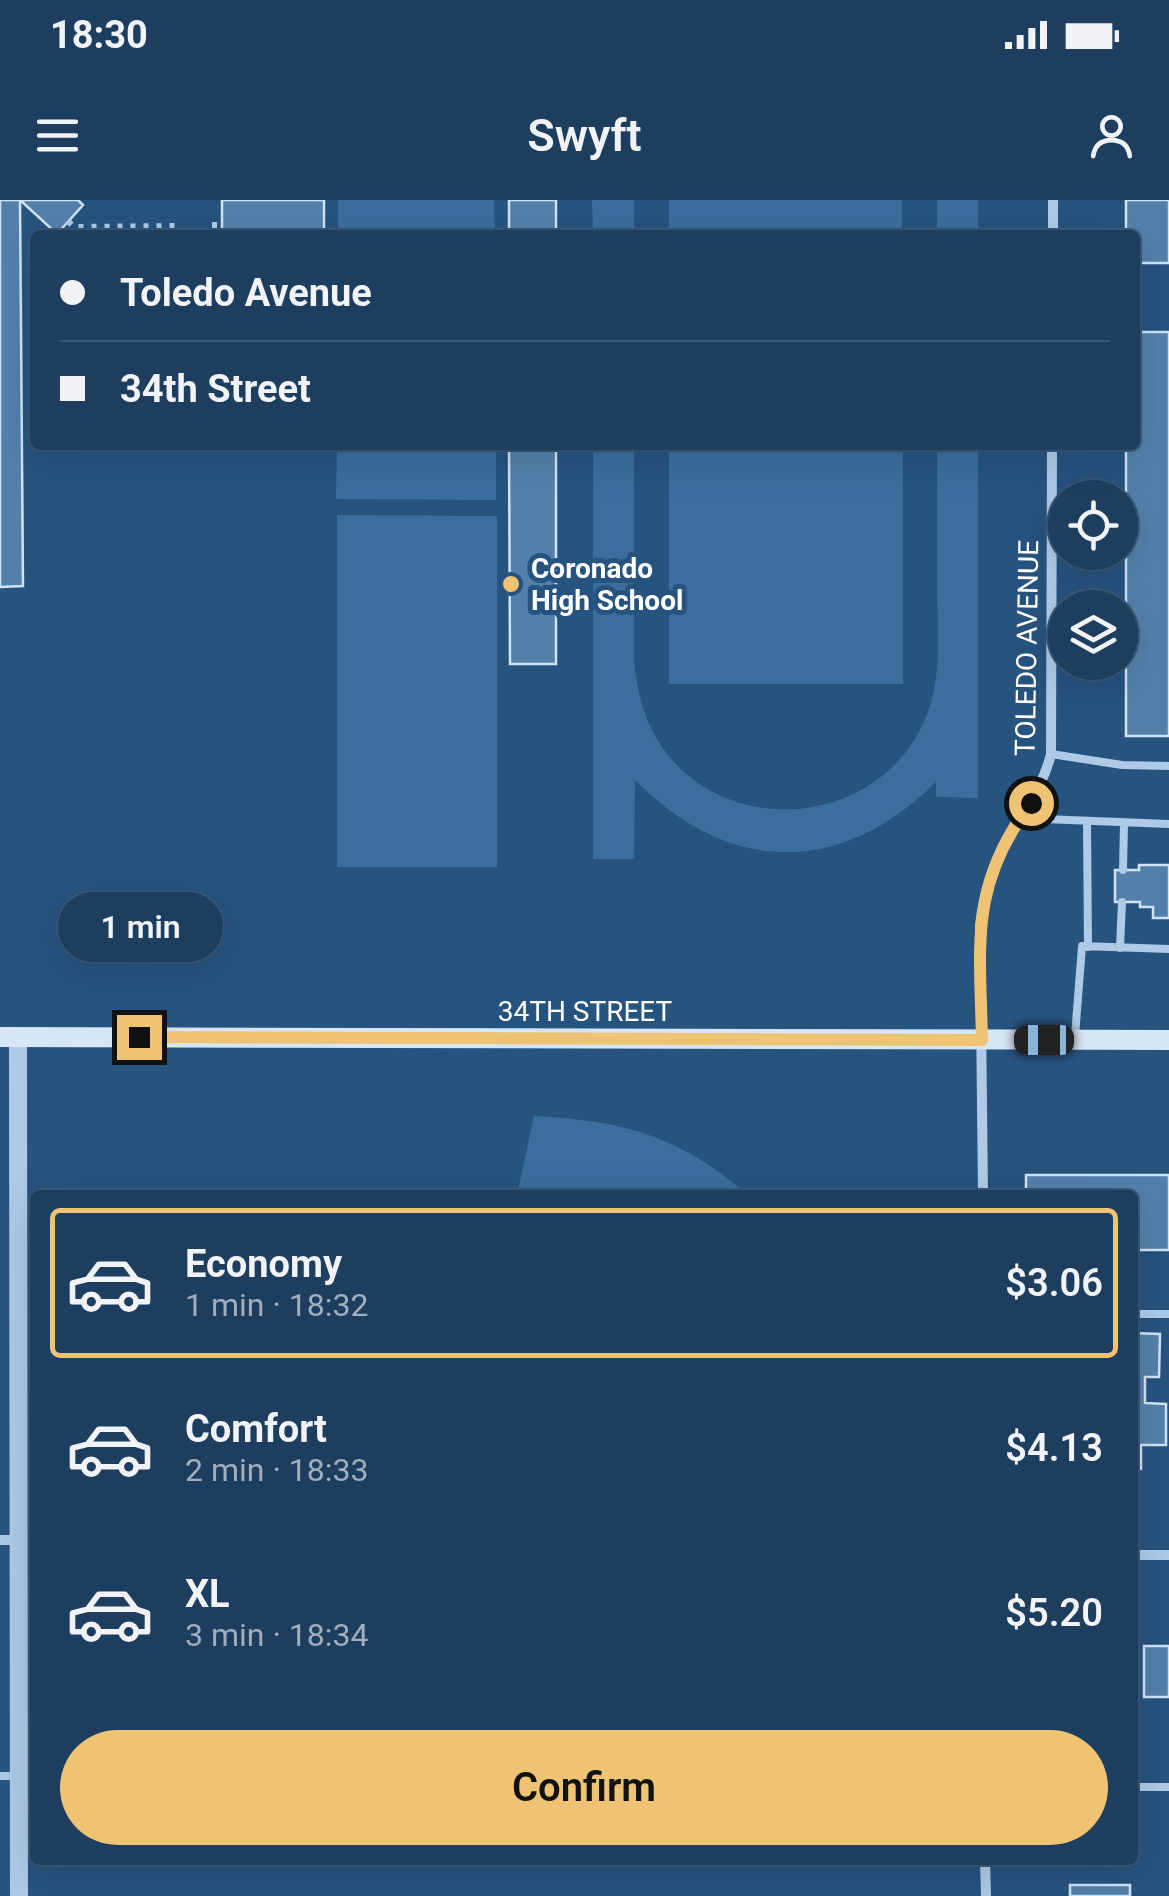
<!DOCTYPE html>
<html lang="en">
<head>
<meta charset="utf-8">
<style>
	:root { --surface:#1d3e5f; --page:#254565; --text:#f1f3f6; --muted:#a0aebd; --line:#3b5774; --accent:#eec373 }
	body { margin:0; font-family:Roboto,sans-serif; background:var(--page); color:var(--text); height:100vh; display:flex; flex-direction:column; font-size:38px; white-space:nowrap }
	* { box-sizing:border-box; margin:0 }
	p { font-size:32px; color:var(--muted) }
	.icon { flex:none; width:55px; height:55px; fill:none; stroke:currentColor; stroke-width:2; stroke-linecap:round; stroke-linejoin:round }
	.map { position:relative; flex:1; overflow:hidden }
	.details { position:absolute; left:30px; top:990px; width:1108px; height:675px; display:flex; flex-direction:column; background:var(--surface); border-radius:10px; box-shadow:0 10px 40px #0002,0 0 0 2px var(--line) }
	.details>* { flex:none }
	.hud { position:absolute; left:30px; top:30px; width:1110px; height:220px; border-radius:10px; box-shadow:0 10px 40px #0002,0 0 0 2px var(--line); display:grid; align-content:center; height:220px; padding:0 30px; background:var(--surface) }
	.tools { position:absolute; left:1048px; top:280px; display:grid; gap:20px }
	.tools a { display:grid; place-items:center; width:90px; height:90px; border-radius:50%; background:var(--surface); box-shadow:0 10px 40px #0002,0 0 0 2px var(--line); font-size:50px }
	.end { position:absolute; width:45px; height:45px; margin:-22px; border:12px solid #eec373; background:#111; box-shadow:0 0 0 5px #111 }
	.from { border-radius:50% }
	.bubble { position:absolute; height:70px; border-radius:35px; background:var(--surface); box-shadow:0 10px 40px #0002,0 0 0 2px var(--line); font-size:32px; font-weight:600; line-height:70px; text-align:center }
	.car { position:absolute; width:30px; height:60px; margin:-30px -15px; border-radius:12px; box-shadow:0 0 8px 2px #0007; background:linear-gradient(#222 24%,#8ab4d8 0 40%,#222 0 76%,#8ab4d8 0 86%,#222 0) }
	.hud b { display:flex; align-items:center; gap:35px; height:95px; font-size:38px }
	.hud b+b { border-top:2px solid var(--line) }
	.hud i { width:25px; height:25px; background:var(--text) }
	ul { padding:18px 0 0; list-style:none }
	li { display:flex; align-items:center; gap:30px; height:150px; margin:0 20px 15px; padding:0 10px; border:5px solid transparent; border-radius:10px }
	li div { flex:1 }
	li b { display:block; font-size:38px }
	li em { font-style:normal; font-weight:600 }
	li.on { border-color:var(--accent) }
	li>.icon { width:90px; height:90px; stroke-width:1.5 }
	.cta { display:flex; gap:20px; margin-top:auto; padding:20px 30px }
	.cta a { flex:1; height:115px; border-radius:60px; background:var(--accent); color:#111; font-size:40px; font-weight:600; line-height:115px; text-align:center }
	.status { display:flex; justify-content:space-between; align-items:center; height:70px; padding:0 50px; background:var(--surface); direction:ltr }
	.status svg { height:28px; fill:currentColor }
	header { display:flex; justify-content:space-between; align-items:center; height:130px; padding:0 30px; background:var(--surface); font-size:45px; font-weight:600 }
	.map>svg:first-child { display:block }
	.green { fill:#3b6e9d }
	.building { fill:#5380aa; stroke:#d0e3f5; stroke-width:2.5 }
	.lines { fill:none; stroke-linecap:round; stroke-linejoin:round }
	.path { stroke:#aecae6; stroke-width:6; stroke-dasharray:5 8; stroke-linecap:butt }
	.service { stroke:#aecae6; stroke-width:8 }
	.minor { stroke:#aecae6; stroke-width:10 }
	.tertiary { stroke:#aecae6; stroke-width:18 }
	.secondary { stroke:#d7e6f5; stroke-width:20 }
	.route { stroke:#eec373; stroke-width:12 }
	.poi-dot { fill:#eec373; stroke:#27537f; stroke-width:4 }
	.labels { text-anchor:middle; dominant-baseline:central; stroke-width:10; stroke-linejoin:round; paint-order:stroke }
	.poi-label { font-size:28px; font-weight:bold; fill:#fff; stroke:#27537f; text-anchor:start }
	.street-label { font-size:28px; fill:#fff; stroke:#27537f }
</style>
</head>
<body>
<div class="status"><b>18:30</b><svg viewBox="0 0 49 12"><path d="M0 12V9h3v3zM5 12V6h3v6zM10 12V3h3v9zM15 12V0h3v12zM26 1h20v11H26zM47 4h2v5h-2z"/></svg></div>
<header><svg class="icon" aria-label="menu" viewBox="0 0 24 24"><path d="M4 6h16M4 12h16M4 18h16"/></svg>Swyft<svg class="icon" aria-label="person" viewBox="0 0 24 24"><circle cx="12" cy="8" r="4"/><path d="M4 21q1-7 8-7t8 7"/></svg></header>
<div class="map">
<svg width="1169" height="1696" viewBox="0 0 1169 1696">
	<rect width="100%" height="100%" fill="#27537f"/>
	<!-- green -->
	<path class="green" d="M338,0H494L495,35H338Z
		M592,0H634V35H593Z
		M669,0H902V35H669Z
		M937,0H978V35H937Z
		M337,245H496V300L336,299Z
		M593,245H634V460C637,492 644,521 662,547C726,639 873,627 922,526C944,482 937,431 937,383C937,337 937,291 937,245H978V598L936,597V582C840,677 729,675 635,580L634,659H593Z
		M669,245H903V484H669Z
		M337,315L497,316V667H337Z
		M534,916C624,921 678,935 748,995H517Z"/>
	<!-- building -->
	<path class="building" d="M0,0H20L23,386L0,387Z
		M78,0L83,5L57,34L20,0Z
		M222,0H324V35H222Z
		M509,0H556V35H509Z
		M1126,0H1169V63H1135V35H1126Z
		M1135,132H1169V536H1126V245H1135Z
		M509,245H556V464H510Z
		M1139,665H1169V718H1153V707H1140V702H1115V670H1139Z
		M1026,975H1169V1050H1132V995H1026Z
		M1132,1133L1160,1134L1159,1177H1145V1203L1166,1204V1245H1141V1269H1132Z
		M1144,1446H1169V1497H1144Z
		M1070,1685H1130V1696H1070Z"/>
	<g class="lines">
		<!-- path -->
		<path class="path" d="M68,21L74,27L180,26
			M212,25H218"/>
		<!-- service -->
		<path class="service" d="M1051,554L1122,565L1169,566
			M1019,618L1169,624
			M1087,622L1088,747
			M1123,670L1124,623
			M1120,748L1122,702
			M1075,836L1082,746L1169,749
			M1132,1114H1169
			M0,1576H19
			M1132,1587H1169"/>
		<!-- minor -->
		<path class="minor" d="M1053,35V0
			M983,995L980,725C984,690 996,656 1014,626C1030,601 1044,583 1051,554L1052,245
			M0,1340H18
			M1132,1355H1169
			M985,1660L986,1696"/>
		<!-- tertiary -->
		<path class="tertiary" d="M18,837L19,1696"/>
		<!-- secondary -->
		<path class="secondary" d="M0,837L1169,840"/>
	</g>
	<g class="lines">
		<!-- route -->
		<path class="route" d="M139,837L982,840C980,744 969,685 1031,603"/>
	</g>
	<!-- markers -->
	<circle class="poi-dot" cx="511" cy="384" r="10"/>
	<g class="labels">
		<!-- poi labels -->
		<g class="poi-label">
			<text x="531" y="368">Coronado<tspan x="531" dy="32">High School</tspan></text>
		</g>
		<!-- street labels -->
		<g class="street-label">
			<text transform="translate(1027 448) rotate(-89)">TOLEDO AVENUE</text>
			<text x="585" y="811">34TH STREET</text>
		</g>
	</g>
</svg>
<div class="tools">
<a><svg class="icon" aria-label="locate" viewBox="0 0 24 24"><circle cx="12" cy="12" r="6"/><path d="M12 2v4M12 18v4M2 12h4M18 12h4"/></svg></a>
<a><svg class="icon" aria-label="layers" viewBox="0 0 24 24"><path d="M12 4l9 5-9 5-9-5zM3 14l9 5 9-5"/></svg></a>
</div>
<i class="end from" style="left:1031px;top:603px"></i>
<i class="end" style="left:139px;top:837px"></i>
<div class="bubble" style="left:58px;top:692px;width:165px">1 min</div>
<i class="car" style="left:1044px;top:840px;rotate:270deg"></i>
<div class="hud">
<b><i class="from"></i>Toledo Avenue</b>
<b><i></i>34th Street</b>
</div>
<section class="details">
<ul>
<li class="on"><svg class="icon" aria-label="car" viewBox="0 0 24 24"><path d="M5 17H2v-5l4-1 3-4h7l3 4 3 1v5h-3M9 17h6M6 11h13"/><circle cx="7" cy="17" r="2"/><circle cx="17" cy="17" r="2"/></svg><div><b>Economy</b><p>1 min · 18:32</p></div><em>$3.06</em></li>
<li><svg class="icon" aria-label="car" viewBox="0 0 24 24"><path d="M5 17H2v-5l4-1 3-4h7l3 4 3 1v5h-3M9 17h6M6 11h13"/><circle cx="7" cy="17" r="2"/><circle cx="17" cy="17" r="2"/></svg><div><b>Comfort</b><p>2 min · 18:33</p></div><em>$4.13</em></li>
<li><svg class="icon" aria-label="car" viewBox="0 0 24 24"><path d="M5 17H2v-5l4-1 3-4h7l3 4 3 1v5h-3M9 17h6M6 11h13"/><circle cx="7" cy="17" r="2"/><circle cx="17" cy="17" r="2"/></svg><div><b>XL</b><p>3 min · 18:34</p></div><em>$5.20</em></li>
</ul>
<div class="cta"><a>Confirm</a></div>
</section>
</div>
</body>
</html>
